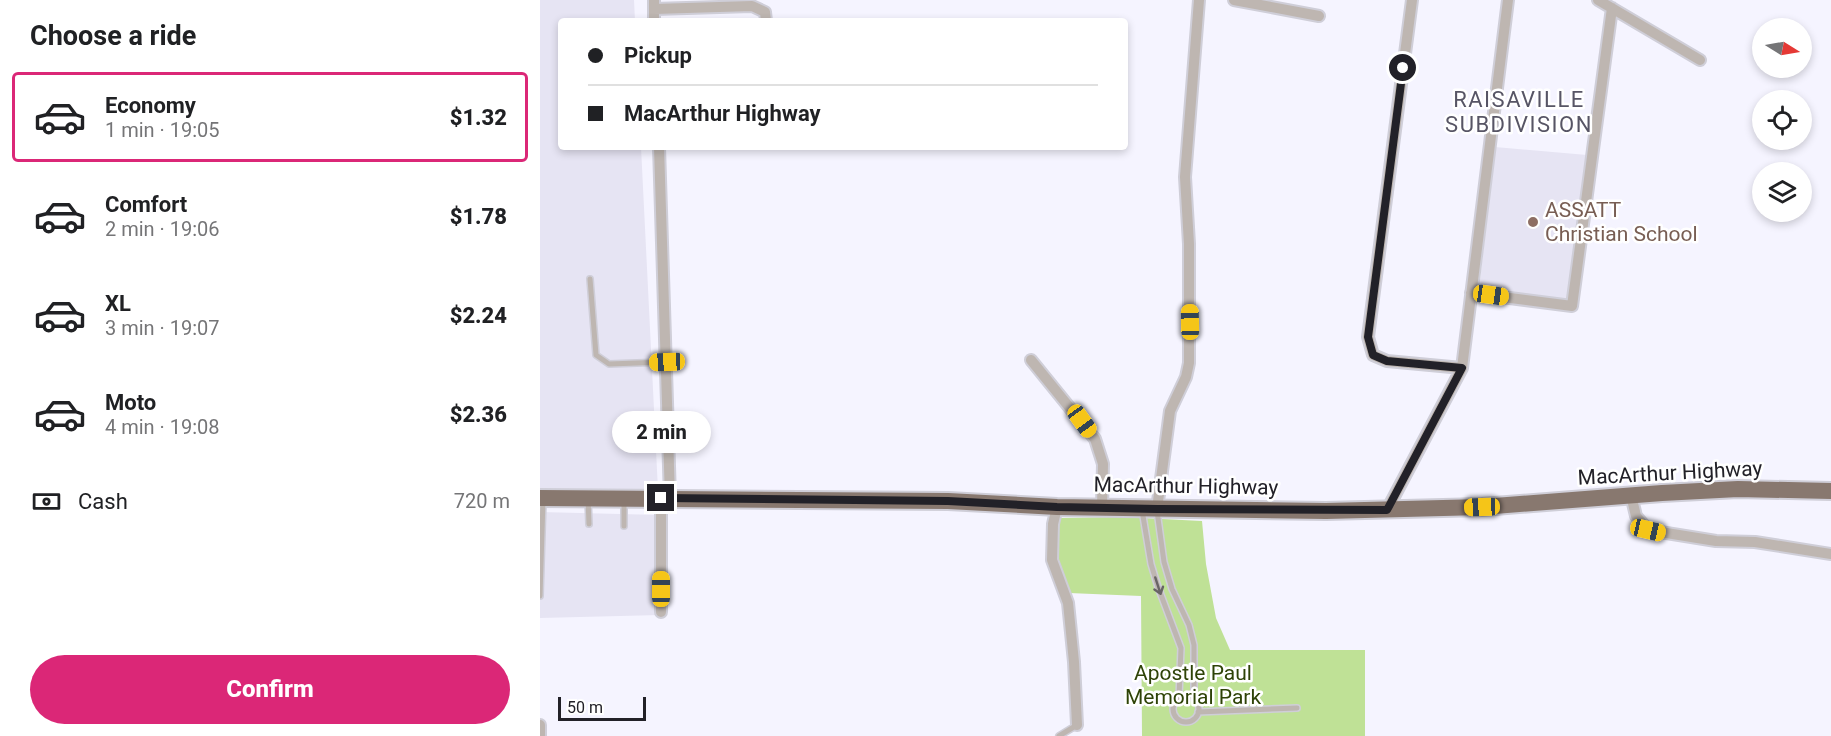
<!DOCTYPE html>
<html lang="en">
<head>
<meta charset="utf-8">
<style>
	:root { --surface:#fff; --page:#f6f6f6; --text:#202124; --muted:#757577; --line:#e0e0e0; --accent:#db2777 }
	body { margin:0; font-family:Roboto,sans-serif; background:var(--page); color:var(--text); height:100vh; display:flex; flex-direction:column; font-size:22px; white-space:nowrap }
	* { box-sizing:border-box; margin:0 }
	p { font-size:20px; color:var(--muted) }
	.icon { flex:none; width:33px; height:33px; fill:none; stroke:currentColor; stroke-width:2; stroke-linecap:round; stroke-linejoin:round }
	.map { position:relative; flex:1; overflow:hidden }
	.sheet { display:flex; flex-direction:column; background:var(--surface); width:540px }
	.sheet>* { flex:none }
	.guide { position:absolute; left:18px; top:18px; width:570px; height:132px; border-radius:6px; box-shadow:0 3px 9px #0003; display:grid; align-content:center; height:132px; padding:0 30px; background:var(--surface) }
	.needle { width:39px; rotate:101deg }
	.controls { position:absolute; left:1212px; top:18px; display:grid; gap:12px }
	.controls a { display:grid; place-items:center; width:60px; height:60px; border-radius:50%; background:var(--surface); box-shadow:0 3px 9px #0003; font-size:30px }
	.scale { position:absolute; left:18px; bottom:15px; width:88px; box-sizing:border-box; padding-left:6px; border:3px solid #222128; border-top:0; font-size:16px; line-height:21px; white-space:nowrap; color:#222128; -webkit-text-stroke:4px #fff; paint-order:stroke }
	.end { position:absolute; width:27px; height:27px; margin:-14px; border:8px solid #222128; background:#fff; box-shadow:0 0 0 3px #fff }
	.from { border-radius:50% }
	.bubble { position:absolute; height:42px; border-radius:21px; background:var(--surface); box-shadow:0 3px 9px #0003; font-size:20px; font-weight:800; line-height:42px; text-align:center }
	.car { position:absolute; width:18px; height:36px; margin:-18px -9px; border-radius:8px; box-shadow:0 0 4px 2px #0007; background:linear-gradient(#f5c518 24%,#345 0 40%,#f5c518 0 76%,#345 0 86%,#f5c518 0) }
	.guide b { display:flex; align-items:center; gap:21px; height:57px; font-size:22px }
	.guide b+b { border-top:2px solid var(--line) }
	.guide i { width:15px; height:15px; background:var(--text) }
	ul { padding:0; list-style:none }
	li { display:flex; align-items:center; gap:18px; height:90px; margin:0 12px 9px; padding:0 18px; border:3px solid transparent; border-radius:6px }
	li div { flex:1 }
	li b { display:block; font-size:22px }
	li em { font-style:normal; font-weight:800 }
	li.active { border-color:var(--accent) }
	li>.icon { width:54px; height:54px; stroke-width:1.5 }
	h2 { padding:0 30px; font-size:27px; line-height:72px }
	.pay { display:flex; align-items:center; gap:15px; height:66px; padding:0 30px; font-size:22px }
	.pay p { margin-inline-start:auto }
	.cta { display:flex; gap:12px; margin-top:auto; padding:12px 30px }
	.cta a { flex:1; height:69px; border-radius:36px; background:var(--accent); color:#fff; font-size:24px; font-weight:800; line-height:69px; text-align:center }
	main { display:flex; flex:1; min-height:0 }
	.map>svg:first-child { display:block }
	.built { fill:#e6e4f3 }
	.green { fill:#bfe196 }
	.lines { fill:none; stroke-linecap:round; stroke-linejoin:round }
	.service-casing { stroke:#cfced8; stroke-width:8 }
	.minor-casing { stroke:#cfced8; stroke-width:14 }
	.trunk-casing { stroke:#cfced8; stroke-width:20 }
	.service { stroke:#beb6b1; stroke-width:5 }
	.minor { stroke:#beb6b1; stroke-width:10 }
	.trunk { stroke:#88786f; stroke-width:16 }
	.oneway { stroke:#686466 }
	.route { stroke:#222128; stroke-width:8 }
	.education-dot { fill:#8d6e63; stroke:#fff; stroke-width:2 }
	.labels { text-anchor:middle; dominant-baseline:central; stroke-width:5; stroke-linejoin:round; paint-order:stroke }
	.education-label { font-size:21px; fill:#785e54; stroke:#fff; text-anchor:start }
	.street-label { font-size:21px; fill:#222128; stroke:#fff }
	.park-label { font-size:21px; fill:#2e4307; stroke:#fff }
	.neighbourhood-label { font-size:22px; letter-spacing:1.5px; fill:#575565; stroke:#fff }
</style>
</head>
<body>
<main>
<section class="sheet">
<h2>Choose a ride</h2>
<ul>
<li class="active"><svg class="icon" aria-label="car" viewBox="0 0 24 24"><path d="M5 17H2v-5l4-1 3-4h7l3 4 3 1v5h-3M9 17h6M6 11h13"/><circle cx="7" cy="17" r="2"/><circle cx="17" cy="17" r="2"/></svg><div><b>Economy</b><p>1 min · 19:05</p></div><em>$1.32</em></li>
<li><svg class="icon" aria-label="car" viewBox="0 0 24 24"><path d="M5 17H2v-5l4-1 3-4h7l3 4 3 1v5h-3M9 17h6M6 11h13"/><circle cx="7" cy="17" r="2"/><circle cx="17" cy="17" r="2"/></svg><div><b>Comfort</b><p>2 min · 19:06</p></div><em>$1.78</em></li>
<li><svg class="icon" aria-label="car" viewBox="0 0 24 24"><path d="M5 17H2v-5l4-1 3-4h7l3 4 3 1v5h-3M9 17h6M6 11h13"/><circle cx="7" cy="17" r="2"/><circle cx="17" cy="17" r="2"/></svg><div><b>XL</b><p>3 min · 19:07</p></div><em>$2.24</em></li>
<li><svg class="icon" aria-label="car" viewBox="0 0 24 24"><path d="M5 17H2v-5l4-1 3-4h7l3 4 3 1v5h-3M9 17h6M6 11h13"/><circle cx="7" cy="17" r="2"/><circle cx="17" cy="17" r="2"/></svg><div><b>Moto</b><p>4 min · 19:08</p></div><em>$2.36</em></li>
</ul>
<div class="pay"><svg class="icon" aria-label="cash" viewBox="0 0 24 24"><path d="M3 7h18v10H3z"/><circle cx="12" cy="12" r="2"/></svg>Cash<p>720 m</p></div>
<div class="cta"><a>Confirm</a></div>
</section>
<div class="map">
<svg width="1291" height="736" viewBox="0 0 1291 736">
	<rect width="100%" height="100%" fill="#f5f4ff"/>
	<!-- built -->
	<path class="built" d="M0,0H94L95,21H21V147H101L118,490L0,489Z
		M955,147L1047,155L1030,302L939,289Z
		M0,512L120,515V615L0,618Z"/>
	<!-- green -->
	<path class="green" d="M583,517L662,521L666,564L676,618L690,650H825V736H602L601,596L529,593L515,562L516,518Z"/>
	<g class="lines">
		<!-- service casing -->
		<g class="service-casing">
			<path id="service" d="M50,279L56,355L69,364L125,362
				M48,499L49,524
				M602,510L611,564L618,587L641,648L639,697
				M617,511L624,562L632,589L649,625L654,645V698
				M84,526V500
				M0,596L3,500
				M633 709a13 13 0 1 1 26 0a13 13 0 1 1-26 0Z
				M658,712L757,708
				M519,736L537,725"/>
		</g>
		<!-- minor casing -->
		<g class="minor-casing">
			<path id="minor" d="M114,0V21
				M694,0L779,16
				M872,0L828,337L833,355L847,361L922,368
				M1058,0L1160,60
				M114,9L212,6L225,12L226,21
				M119,147L130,498
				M931,293L1032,306L1072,8
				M491,360L555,439L563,464L562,507
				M1091,495L1096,516L1108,530L1176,541L1215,542L1291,554
				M517,507L513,524L512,560L528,603L534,662L537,725
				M617,509L630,411L646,377L649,363V244L645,177L659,0
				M847,510L922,368L968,0
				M121,612V498
				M0,725V736"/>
		</g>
		<!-- trunk casing -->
		<g class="trunk-casing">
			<path id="trunk" d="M0,498L408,501L517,507L786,511L942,507L1122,493L1198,489L1291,491"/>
		</g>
		<!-- service -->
		<use href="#service" class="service"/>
		<!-- minor -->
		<use href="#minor" class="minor"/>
		<!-- trunk -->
		<use href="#trunk" class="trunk"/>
	</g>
	<!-- one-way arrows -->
	<defs><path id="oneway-shaft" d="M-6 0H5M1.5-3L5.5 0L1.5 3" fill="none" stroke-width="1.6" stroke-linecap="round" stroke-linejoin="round" transform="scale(1.5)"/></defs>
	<use class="oneway" href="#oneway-shaft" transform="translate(618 586) rotate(72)"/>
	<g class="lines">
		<!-- route -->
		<path class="route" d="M121,498L408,501L517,507L617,509L847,510L922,368L847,361L833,355L828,337L863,68"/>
	</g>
	<!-- markers -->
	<circle class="education-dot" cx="993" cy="222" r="6"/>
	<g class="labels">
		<!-- education labels -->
		<g class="education-label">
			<text x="1005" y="210">ASSATT<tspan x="1005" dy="24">Christian School</tspan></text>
		</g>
		<!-- street labels -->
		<g class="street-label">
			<text transform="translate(1130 473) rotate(-3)">MacArthur Highway</text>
			<text transform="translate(646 486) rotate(1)">MacArthur Highway</text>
		</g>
		<!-- park labels -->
		<g class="park-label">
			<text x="653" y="673">Apostle Paul<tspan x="653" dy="24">Memorial Park</tspan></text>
		</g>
		<!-- neighbourhood labels -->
		<g class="neighbourhood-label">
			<text x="979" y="99">RAISAVILLE<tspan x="979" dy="25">SUBDIVISION</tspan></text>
		</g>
	</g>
</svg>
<div class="controls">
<a><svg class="needle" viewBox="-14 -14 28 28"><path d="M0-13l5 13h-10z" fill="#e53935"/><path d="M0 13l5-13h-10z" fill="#757577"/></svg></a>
<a><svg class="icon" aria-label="locate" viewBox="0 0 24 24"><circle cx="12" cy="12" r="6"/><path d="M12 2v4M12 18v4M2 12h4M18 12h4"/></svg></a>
<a><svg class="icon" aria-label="layers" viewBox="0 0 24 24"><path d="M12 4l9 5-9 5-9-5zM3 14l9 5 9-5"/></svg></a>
</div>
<div class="scale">50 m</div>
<i class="end from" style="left:863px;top:68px"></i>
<i class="end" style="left:121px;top:498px"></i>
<div class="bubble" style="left:72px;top:411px;width:99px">2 min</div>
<i class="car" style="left:951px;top:295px;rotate:98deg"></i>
<i class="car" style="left:650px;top:322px;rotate:359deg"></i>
<i class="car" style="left:127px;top:362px;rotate:268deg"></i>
<i class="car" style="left:542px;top:421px;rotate:144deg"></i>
<i class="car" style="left:942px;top:507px;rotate:268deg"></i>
<i class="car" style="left:1108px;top:530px;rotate:103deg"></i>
<i class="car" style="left:121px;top:589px;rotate:0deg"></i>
<div class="guide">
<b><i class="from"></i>Pickup</b>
<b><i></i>MacArthur Highway</b>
</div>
</div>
</main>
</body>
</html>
